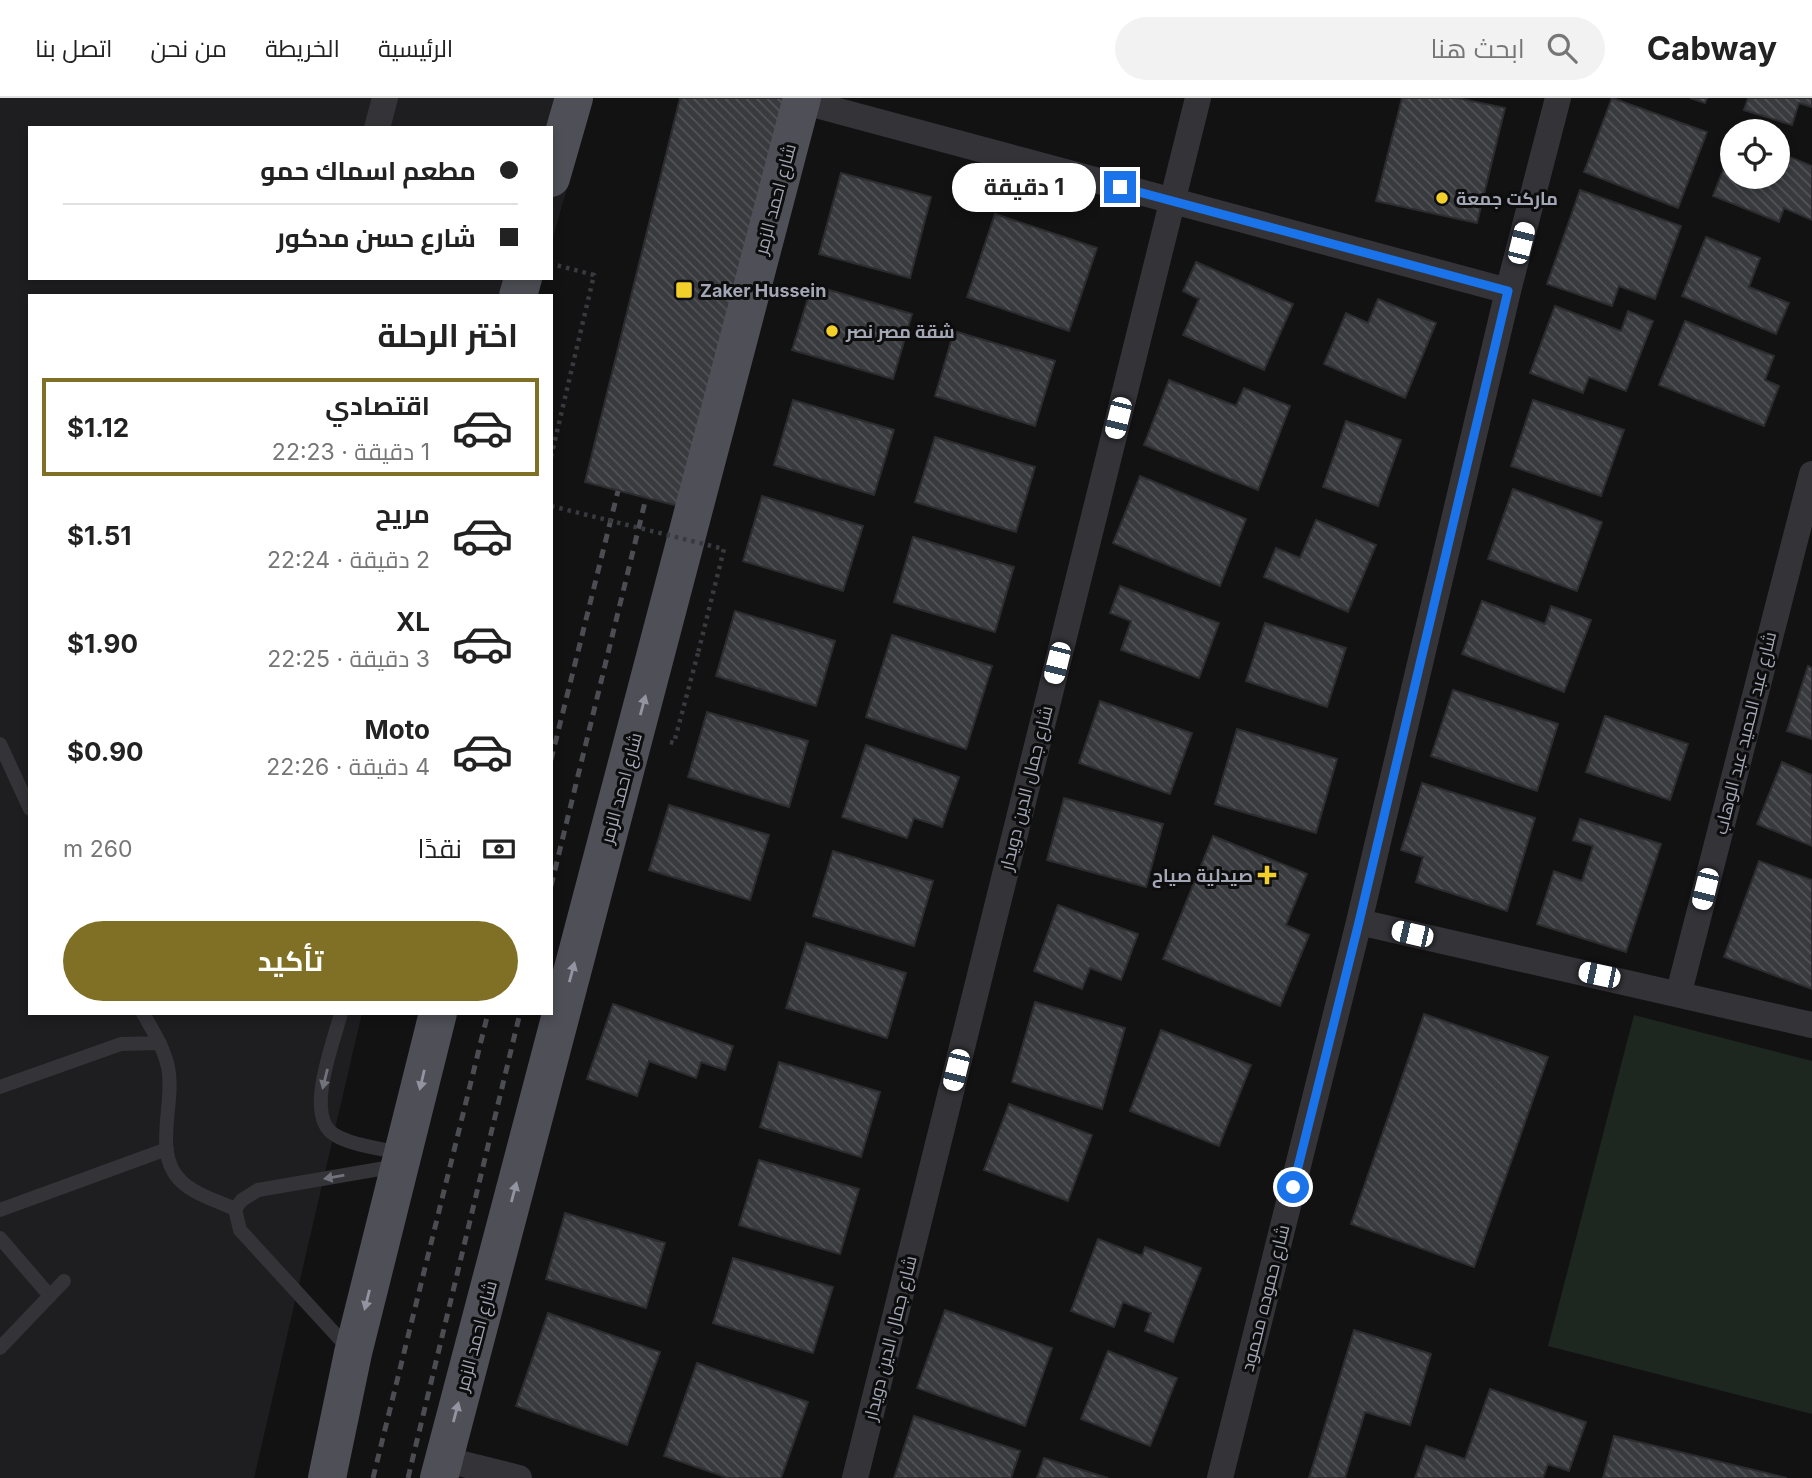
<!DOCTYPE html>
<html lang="ar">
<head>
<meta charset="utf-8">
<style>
	:root { --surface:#fff; --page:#f2f2f2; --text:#222; --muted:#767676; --line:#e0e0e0; --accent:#807026 }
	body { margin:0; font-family:Inter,Cairo,sans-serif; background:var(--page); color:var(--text); direction:rtl; height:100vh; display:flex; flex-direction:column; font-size:26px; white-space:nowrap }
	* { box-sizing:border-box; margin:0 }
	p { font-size:23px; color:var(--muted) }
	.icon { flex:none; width:38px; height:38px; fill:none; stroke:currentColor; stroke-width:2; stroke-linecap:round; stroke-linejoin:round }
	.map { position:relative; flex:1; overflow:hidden; direction:ltr }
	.sheet { position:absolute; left:28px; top:196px; width:525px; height:721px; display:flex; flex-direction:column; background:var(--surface); border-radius:0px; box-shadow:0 4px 10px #0003; direction:rtl }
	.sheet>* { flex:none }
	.banner { position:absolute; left:28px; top:28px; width:525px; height:154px; border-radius:0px; box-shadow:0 4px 10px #0003; direction:rtl; display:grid; align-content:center; height:154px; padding:0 35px; background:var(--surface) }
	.buttons { position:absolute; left:1720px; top:21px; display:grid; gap:14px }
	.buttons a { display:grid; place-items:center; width:70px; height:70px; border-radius:50%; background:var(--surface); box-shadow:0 4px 10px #0003; font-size:35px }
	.end { position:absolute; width:32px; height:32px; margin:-16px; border:9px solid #1a73e8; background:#fff; box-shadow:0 0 0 4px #fff }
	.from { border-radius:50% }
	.bubble { position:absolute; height:49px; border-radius:24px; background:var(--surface); box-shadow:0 4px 10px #0003; font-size:23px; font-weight:700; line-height:49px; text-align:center; direction:rtl }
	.car { position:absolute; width:21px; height:42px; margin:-21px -10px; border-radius:9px; box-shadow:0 0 5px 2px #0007; background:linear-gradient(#fff 24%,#345 0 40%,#fff 0 76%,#345 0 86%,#fff 0) }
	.banner b { display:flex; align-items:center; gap:24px; height:66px; font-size:26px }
	.banner b+b { border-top:2px solid var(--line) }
	.banner i { width:18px; height:18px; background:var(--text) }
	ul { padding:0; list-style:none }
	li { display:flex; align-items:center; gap:21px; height:98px; margin:0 14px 10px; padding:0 21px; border:4px solid transparent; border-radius:0px }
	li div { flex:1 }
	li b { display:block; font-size:26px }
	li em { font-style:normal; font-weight:700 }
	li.active { border-color:var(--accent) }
	li>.icon { width:63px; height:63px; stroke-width:1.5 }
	h2 { padding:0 35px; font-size:32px; line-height:84px }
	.pay { display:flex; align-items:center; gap:18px; height:77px; padding:0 35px; font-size:26px }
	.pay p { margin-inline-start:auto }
	.button { display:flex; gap:14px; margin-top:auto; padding:14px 35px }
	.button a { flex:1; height:80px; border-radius:42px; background:var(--accent); color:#fff; font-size:28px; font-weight:700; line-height:80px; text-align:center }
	header { display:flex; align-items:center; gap:42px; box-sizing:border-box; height:98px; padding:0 35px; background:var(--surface); border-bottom:2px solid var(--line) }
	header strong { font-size:33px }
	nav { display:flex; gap:38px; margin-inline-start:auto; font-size:24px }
	.search { width:490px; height:63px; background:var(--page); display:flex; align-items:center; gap:18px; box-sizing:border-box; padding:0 24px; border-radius:38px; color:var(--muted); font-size:26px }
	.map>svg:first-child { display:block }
	.built { fill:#1e1e20 }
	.garden { fill:#1e2620 }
	.building { fill:url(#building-back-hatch); stroke:#2c2c2f; stroke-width:2 }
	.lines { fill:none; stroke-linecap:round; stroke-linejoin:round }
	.path { stroke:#393a3f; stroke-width:4.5; stroke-dasharray:3.5 5; stroke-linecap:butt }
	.service { stroke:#333338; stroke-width:14 }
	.minor { stroke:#333338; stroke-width:26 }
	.primary { stroke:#4f4f57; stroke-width:38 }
	.rail { stroke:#4c4c53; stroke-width:5; stroke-dasharray:9 7; stroke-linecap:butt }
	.path-bridge { stroke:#393a3f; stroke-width:4.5; stroke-dasharray:3.5 5; stroke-linecap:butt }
	.oneway { fill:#9295a1 }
	.oneway2 { fill:#71727c }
	.route { stroke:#1a73e8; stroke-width:9 }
	.poi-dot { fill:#f3cf2b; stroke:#0d0d0e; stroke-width:2.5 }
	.labels { text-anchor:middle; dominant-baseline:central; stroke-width:6; stroke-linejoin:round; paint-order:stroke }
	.poi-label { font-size:18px; font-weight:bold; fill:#a3a6b4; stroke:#0d0d0e; text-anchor:start }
	.street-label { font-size:18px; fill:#a3a6b4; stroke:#0d0d0e }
</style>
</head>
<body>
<header>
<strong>Cabway</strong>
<div class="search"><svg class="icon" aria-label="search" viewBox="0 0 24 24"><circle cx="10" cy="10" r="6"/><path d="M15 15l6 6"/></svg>ابحث هنا</div>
<nav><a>الرئيسية</a><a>الخريطة</a><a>من نحن</a><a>اتصل بنا</a></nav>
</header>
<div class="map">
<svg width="1812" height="1380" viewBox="0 0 1812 1380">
	<defs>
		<pattern id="building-back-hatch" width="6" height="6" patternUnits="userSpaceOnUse" patternTransform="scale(1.75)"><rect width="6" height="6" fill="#393a3e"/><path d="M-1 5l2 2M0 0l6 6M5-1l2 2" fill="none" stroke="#525458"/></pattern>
	</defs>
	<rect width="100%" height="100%" fill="#121213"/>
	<!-- built -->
	<path class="built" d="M0,0H592L551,147V30H30V180H542L537,198H30V915H362L254,1380H0Z"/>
	<!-- garden -->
	<path class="garden" d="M1634,917L1812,963V1316L1548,1248Z"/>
	<!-- building -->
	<path class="building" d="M680,0H784L682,409L585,384Z
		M1402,0H1457L1505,10L1477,125L1376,103Z
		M1612,0L1707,34L1678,110L1584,74Z
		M1690,0H1707L1705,5Z
		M1748,0H1812V9L1799,5L1792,27L1744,12Z
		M1732,49V79H1778V54L1812,68V122L1784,110L1779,124L1713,98Z
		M841,75L931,99L910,180L819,156Z
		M1580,92L1681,128L1655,201L1619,188L1612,208L1547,186Z
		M995,116L1097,150L1069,233L967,199Z
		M1706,139L1760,160L1749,189L1789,205L1776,236L1682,198Z
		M1196,164L1293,206L1264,272L1183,237L1199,201L1183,193Z
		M812,187L912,216L893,281L792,252Z
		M1378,201L1436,225L1405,300L1324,266L1346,215L1368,225Z
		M1555,208L1621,233L1628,213L1653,223L1626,293L1589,279L1583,295L1530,275Z
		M1685,223L1774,258L1765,282L1779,288L1764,328L1659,287Z
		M954,233L1055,263L1035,328L935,298Z
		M1169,282L1236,308L1244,290L1290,308L1258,392L1144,347Z
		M793,302L894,332L874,397L774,367Z
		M1533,302L1624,332L1601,398L1511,368Z
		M1346,323L1401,342L1378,408L1323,389Z
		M935,339L1035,369L1016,434L915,404Z
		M1140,378L1246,421L1220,488L1113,445Z
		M1513,391L1602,424L1577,493L1488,461Z
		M762,398L863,428L843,493L743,463Z
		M1316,422L1376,447L1348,514L1264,479L1276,450L1300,460Z
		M913,439L1014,469L995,534L894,504Z
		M1120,488L1219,525L1199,580L1121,552L1131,523L1110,515Z
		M1482,503L1545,526L1551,508L1591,522L1564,594L1462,556Z
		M735,513L835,543L816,608L716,578Z
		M1265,525L1346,550L1327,609L1246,583Z
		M892,537L992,568L966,651L866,619Z
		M1808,568L1812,570V641L1787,633Z
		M1453,592L1558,626L1537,693L1431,658Z
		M1100,603L1192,635L1170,696L1079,665Z
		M707,614L808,643L789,709L688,679Z
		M1605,618L1688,646L1670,702L1586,674Z
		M1237,631L1337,661L1316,735L1215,706Z
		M866,647L959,679L942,729L914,720L907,740L842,719Z
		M1782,664L1812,677V748L1757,726Z
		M1422,685L1535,720L1507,813L1416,784L1423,759L1401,752Z
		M1064,700L1163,726L1146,789L1047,762Z
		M669,707L769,737L750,802L649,772Z
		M1580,721L1661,746L1626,854L1537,826L1554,773L1582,783L1593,748L1573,742Z
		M1213,738L1307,776L1286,827L1309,837L1280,908L1163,861Z
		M833,753L933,783L914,848L813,818Z
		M1759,763L1812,782V891L1724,859Z
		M1058,807L1138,836L1121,882L1090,870L1082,891L1034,873Z
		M806,845L906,875L887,940L786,910Z
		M1035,904L1125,930L1102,1011L1012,984Z
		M613,906L733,948L725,972L701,964L696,980L649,963L637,998L587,981Z
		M1424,916L1548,959L1474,1169L1351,1126Z
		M1161,932L1251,967L1219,1048L1130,1013Z
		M779,964L880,994L861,1059L760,1029Z
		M1009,1006L1092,1037L1068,1103L984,1072Z
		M759,1062L859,1091L840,1156L739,1127Z
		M565,1115L665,1145L646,1210L546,1181Z
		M1098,1141L1142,1158L1145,1149L1201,1170L1173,1244L1145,1233L1151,1215L1123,1204L1114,1229L1071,1213Z
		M733,1160L833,1189L813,1255L713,1225Z
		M945,1212L1052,1250L1025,1328L917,1290Z
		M548,1215L660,1254L627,1347L516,1308Z
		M1354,1232L1431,1256L1410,1327L1365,1314L1345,1380H1309Z
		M1108,1253L1177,1280L1150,1348L1081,1321Z
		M697,1265L808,1304L781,1380H728L664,1358Z
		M1490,1291L1586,1324L1569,1373L1548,1366L1543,1380H1415L1426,1348L1465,1361Z
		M914,1318L1020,1353L1011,1380H894Z
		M1614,1338L1787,1380H1603Z
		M1044,1360L1108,1380H1037Z"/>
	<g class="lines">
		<!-- path -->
		<path class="path" d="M551,359L594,177L556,167
			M670,644L674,645L698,555"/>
		<!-- service -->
		<path class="service" d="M0,646L30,711
			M143,915C153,933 164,950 168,969C176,1005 151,1056 182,1084C196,1097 218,1103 235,1111
			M341,915C334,944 303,1019 335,1037C353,1048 382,1050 403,1056
			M0,989L121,946L160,945
			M0,1112L167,1051
			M0,1140L50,1198
			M0,1250L64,1183
			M349,1251L240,1132L235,1111L242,1102L258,1092L397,1068"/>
		<!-- minor -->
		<path class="minor" d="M801,3L1508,193
			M377,30L385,0
			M1359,824L1812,927
			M1679,894L1812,376
			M443,1361L519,1380
			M855,1380L1198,0
			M1220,1380L1359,824L1508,193L1558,0"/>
		<!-- primary -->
		<path class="primary" d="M551,80L574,0
			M518,198L523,180
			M327,1380L353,1255L438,915
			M439,1380L802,0"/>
		<!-- rail -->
		<path class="rail" d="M551,662L618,393
			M551,788L646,400
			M373,1380L488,915
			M408,1380L520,915"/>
		<!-- path-bridge -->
		<path class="path-bridge" d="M551,408L724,451L698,555"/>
	</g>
	<!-- one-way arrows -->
	<defs><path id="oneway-solid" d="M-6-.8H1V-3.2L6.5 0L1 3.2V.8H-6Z" transform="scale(1.75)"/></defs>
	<g class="oneway">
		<use href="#oneway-solid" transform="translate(643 607) rotate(-75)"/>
		<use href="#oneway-solid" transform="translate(572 874) rotate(-75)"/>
		<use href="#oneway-solid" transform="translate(422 982) rotate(103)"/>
		<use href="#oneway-solid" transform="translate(514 1094) rotate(-75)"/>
		<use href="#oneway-solid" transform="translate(367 1202) rotate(104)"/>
		<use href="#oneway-solid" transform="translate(456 1314) rotate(-75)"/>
	</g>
	<g class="oneway2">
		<use href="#oneway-solid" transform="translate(325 981) rotate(104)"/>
		<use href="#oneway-solid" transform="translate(334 1079) rotate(170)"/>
	</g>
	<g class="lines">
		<!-- route -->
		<path class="route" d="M1120,89L1508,193L1359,824L1293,1089"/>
	</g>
	<!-- markers -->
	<g class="poi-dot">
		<circle cx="1442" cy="100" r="7"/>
		<rect x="675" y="183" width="18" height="18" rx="3.5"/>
		<circle cx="832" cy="233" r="7"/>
		<path d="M1263.5 766.5h7v7h7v7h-7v7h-7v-7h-7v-7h7z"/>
	</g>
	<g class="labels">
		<!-- poi labels -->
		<g class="poi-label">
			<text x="1456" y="100">ماركت جمعة</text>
			<text x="700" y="192">Zaker Hussein</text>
			<text x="846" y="233">شقة مصر نصر</text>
			<text x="1253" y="777" text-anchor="end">صيدلية صياح</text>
		</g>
		<!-- street labels -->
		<g class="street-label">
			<text transform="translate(775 101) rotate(-75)">شارع احمد الزمر</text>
			<text transform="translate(1745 635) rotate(-76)">شارع عبد الحميد عبد الوهاب</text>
			<text transform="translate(621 690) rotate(-75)">شارع احمد الزمر</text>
			<text transform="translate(1026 690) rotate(-76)">شارع جمال الدين دويدار</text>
			<text transform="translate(1265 1200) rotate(-76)">شارع حموده محمود</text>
			<text transform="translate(476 1238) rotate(-75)">شارع احمد الزمر</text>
			<text transform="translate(890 1240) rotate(-76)">شارع جمال الدين دويدار</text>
		</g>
	</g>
</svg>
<div class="buttons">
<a><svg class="icon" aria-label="locate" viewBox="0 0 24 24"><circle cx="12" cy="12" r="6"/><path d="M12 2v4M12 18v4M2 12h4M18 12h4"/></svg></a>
</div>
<i class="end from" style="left:1293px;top:1089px"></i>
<i class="end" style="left:1120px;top:89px"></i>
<div class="bubble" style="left:952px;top:65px;width:144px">1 دقيقة</div>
<i class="car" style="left:1521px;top:145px;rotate:14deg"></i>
<i class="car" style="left:1118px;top:320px;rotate:194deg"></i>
<i class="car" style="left:1057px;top:565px;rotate:194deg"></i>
<i class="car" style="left:1705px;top:791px;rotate:194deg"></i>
<i class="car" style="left:1412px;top:836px;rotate:283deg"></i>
<i class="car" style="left:1599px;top:877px;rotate:282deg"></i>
<i class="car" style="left:956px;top:972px;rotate:194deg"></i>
<div class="banner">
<b><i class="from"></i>مطعم اسماك حمو</b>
<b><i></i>شارع حسن مدكور</b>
</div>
<section class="sheet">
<h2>اختر الرحلة</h2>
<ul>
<li class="active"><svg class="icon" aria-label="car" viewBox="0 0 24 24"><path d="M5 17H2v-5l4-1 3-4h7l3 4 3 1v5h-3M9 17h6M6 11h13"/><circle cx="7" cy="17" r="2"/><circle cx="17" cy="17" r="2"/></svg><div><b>اقتصادي</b><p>1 دقيقة · 22:23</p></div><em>$1.12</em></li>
<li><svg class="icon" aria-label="car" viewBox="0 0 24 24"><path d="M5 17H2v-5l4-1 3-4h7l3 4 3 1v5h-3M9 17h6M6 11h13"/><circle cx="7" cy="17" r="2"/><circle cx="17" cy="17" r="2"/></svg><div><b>مريح</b><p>2 دقيقة · 22:24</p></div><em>$1.51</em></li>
<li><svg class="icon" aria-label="car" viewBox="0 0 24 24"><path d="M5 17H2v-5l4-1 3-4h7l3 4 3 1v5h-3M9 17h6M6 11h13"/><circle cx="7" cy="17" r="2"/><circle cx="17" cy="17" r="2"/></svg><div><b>XL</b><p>3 دقيقة · 22:25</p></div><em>$1.90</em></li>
<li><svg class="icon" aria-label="car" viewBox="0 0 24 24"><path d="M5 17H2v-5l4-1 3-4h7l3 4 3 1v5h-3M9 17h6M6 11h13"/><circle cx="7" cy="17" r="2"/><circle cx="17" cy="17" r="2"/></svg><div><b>Moto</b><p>4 دقيقة · 22:26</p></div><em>$0.90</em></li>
</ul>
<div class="pay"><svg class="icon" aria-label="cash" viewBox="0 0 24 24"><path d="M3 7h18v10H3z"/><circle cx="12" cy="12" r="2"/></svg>نقدًا<p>260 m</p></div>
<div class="button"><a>تأكيد</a></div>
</section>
</div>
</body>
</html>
